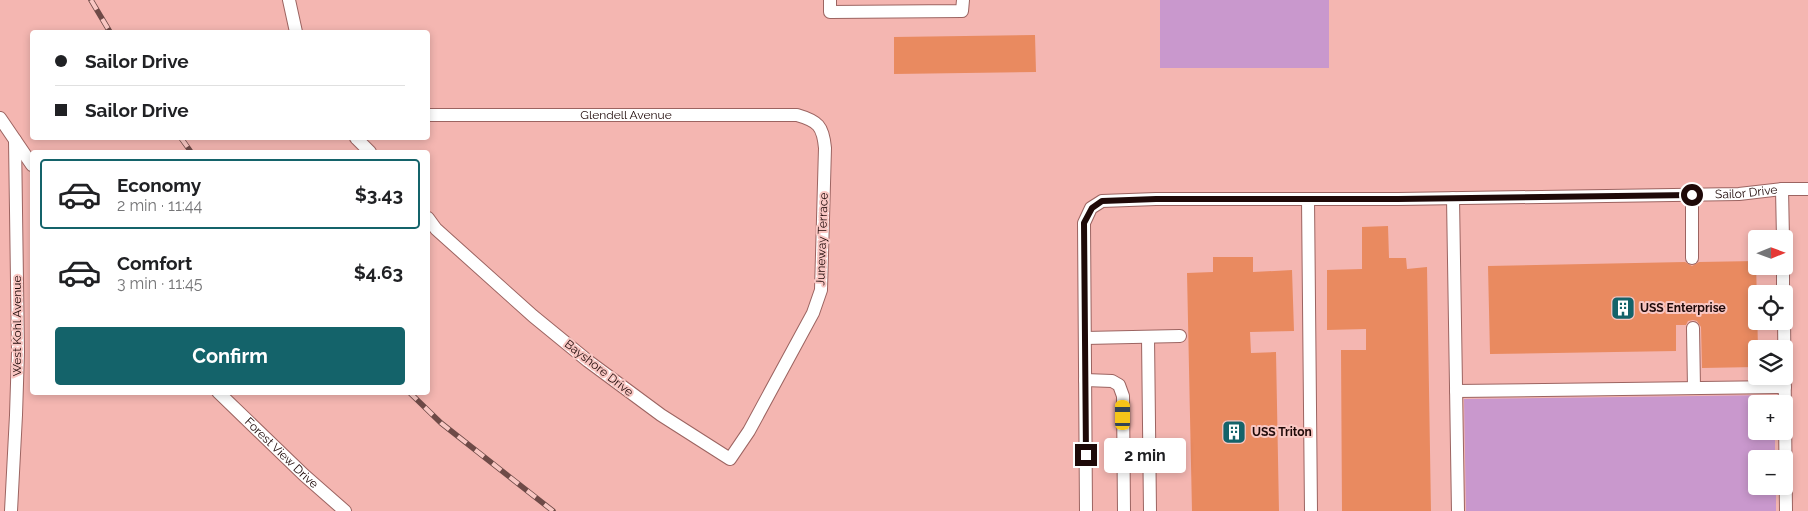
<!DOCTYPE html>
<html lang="en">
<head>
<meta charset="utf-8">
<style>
	:root { --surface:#fff; --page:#f2f2f2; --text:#202124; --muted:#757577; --line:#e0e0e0; --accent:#14636a }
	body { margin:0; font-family:Raleway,sans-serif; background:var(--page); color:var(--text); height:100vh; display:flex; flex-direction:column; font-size:19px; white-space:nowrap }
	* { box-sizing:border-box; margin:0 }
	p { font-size:16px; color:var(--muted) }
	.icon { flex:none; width:28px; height:28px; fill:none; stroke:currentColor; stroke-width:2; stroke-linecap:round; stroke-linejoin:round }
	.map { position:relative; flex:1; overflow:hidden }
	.side { position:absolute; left:30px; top:150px; width:400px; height:245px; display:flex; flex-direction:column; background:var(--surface); border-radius:5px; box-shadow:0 2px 8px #0003 }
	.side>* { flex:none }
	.top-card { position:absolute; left:30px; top:30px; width:400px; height:110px; border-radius:5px; box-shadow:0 2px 8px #0003; display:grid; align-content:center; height:110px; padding:0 25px; background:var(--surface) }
	.needle { width:32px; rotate:89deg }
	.fabs { position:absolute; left:1748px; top:230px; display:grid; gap:10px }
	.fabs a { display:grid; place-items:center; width:45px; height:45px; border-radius:5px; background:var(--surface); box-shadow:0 2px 8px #0003; font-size:25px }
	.end { position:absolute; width:22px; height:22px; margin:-11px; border:6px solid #1e0908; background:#fff; box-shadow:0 0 0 2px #fff }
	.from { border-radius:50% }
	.bubble { position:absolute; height:35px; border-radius:5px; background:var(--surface); box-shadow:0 2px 8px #0003; font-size:16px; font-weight:700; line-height:35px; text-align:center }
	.car { position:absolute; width:15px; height:30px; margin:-15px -8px; border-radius:6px; box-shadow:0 0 4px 1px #0007; background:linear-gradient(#f5c518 24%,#345 0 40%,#f5c518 0 76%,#345 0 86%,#f5c518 0) }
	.top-card b { display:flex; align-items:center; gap:18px; height:48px; font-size:19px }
	.top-card b+b { border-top:1px solid var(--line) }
	.top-card i { width:12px; height:12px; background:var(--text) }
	ul { padding:9px 0 0; list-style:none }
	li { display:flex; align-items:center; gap:15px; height:70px; margin:0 10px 8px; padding:0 15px; border:2px solid transparent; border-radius:5px }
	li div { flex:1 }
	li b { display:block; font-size:19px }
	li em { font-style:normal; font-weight:700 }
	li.on { border-color:var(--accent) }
	li>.icon { width:45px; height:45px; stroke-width:1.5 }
	.action { display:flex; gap:10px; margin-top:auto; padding:10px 25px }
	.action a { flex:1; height:58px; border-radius:5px; background:var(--accent); color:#fff; font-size:20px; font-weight:700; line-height:58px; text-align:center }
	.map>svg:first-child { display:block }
	.green { fill:#c998cd }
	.building { fill:#e98a60 }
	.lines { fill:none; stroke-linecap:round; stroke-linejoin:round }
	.minor-casing { stroke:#9c6461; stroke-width:14 }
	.minor { stroke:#fff; stroke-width:12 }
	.rail-casing { stroke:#6e4a47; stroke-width:5.5 }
	.rail { stroke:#f9c7c3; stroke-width:4; stroke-dasharray:11; stroke-linecap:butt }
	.route { stroke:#1e0908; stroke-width:6 }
	.labels { text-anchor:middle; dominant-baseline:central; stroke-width:4; stroke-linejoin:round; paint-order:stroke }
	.street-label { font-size:12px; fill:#1e0908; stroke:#f9c7c3 }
	.poi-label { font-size:12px; font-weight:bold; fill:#1e0908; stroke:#f9c7c3; text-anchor:start }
</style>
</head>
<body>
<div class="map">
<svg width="1808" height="511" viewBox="0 0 1808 511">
	<rect width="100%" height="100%" fill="#f4b6b1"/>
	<!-- green -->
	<path class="green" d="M1160,0H1329V68H1160Z
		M1775,395V404H1756V431H1775V459H1756V486H1776V511H1466L1464,399Z"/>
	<!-- building -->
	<path class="building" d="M1035,35L1036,72L894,74V37Z
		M1388,226L1389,258H1406L1407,269L1427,267L1431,511H1342L1341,350H1366V329L1327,330V270L1362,269V227Z
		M1213,257H1253V272L1292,270L1294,331L1250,332L1251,353L1276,352L1279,511H1192L1187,273L1213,272Z
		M1756,261L1758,349H1756V367L1702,368L1701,327L1697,321L1693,320L1688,321L1686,325H1676V351L1490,354L1488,266L1685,262L1692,266L1699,262Z"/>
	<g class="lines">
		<!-- minor casing -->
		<g class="minor-casing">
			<g id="minor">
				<path d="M289,0L296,32"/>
				<path d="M830,0V12L962,11L963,0"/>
				<path id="s1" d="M428,115H797C818,121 823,126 825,148L821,290L813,313L749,431L730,459L661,415L588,361L533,316L436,229L428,218"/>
				<path d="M0,118L32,165"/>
				<path d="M356,138L370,152"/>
				<path d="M1782,189L1783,239"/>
				<path d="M1692,195V258"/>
				<path d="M1453,198L1458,511"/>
				<path d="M1308,199L1311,511"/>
				<path d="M1783,266V294"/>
				<path d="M1784,318L1786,511"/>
				<path d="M1693,328L1694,388"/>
				<path d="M1148,337L1150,511"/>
				<path d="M1085,338L1180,336"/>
				<path d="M1085,380L1112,381L1119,385L1123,396L1124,511"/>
				<path d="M1456,391L1785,387"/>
				<path id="s2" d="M218,392L304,475L345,511"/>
				<path d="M11,511L16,415L18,352L15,140"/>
				<path id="s3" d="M1086,511L1084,223L1091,208L1102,201L1156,199H1398L1739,194L1782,189H1808"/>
			</g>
		</g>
		<!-- minor -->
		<use href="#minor" class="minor"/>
		<!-- rail casing -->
		<g class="rail-casing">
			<path id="rail" d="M91,0L110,32
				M181,138L191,152
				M409,392L441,423L553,511"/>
		</g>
		<!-- rail -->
		<use href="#rail" class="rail"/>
	</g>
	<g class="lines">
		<!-- route -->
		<path class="route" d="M1086,455L1084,223L1092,208L1102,201L1156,199H1398L1692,195"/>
	</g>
	<!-- icons -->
	<defs>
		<g id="building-square" transform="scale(1.25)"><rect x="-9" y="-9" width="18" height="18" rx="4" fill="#14636a" stroke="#f9c7c3"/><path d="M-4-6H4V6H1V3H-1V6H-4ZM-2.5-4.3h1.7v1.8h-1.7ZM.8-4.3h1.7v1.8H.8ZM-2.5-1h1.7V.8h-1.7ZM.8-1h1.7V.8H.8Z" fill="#fff"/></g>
	</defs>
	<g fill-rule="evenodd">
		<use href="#building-square" x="1623" y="308"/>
		<use href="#building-square" x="1234" y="432"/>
	</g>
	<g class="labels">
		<!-- street labels -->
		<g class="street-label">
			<text stroke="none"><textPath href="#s1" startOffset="198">Glendell Avenue</textPath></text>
			<text stroke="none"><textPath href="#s3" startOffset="962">Sailor Drive</textPath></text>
			<text transform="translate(822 239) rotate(-88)">Juneway Terrace</text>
			<text transform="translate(17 326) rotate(-90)">West Kohl Avenue</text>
			<text transform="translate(599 368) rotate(38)">Bayshore Drive</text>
			<text stroke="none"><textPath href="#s2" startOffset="88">Forest View Drive</textPath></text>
		</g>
		<!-- poi labels -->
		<g class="poi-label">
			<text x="1640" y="308">USS Enterprise</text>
			<text x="1252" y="432">USS Triton</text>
		</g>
	</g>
</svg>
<div class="fabs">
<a><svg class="needle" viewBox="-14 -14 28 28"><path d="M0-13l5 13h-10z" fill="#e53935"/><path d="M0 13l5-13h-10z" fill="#757577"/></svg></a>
<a><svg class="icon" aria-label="locate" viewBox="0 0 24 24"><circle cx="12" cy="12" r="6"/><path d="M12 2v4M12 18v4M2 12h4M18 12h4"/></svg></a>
<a><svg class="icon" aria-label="layers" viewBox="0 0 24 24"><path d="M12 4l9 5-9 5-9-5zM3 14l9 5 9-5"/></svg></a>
<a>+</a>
<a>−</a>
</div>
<i class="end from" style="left:1692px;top:195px"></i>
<i class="end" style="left:1086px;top:455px"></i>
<div class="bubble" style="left:1104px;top:438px;width:82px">2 min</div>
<i class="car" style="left:1123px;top:415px;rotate:0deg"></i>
<div class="top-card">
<b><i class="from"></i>Sailor Drive</b>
<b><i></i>Sailor Drive</b>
</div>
<section class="side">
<ul>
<li class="on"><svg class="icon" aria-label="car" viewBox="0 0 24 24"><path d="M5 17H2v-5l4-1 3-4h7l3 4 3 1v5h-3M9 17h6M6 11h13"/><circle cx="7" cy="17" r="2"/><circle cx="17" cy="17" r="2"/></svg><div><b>Economy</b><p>2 min · 11:44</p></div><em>$3.43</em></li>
<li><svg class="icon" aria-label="car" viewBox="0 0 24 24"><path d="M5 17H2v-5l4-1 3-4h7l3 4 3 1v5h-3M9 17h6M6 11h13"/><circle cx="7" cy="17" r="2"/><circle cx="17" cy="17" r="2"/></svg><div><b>Comfort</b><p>3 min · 11:45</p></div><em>$4.63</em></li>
</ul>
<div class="action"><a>Confirm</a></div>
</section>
</div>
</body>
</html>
